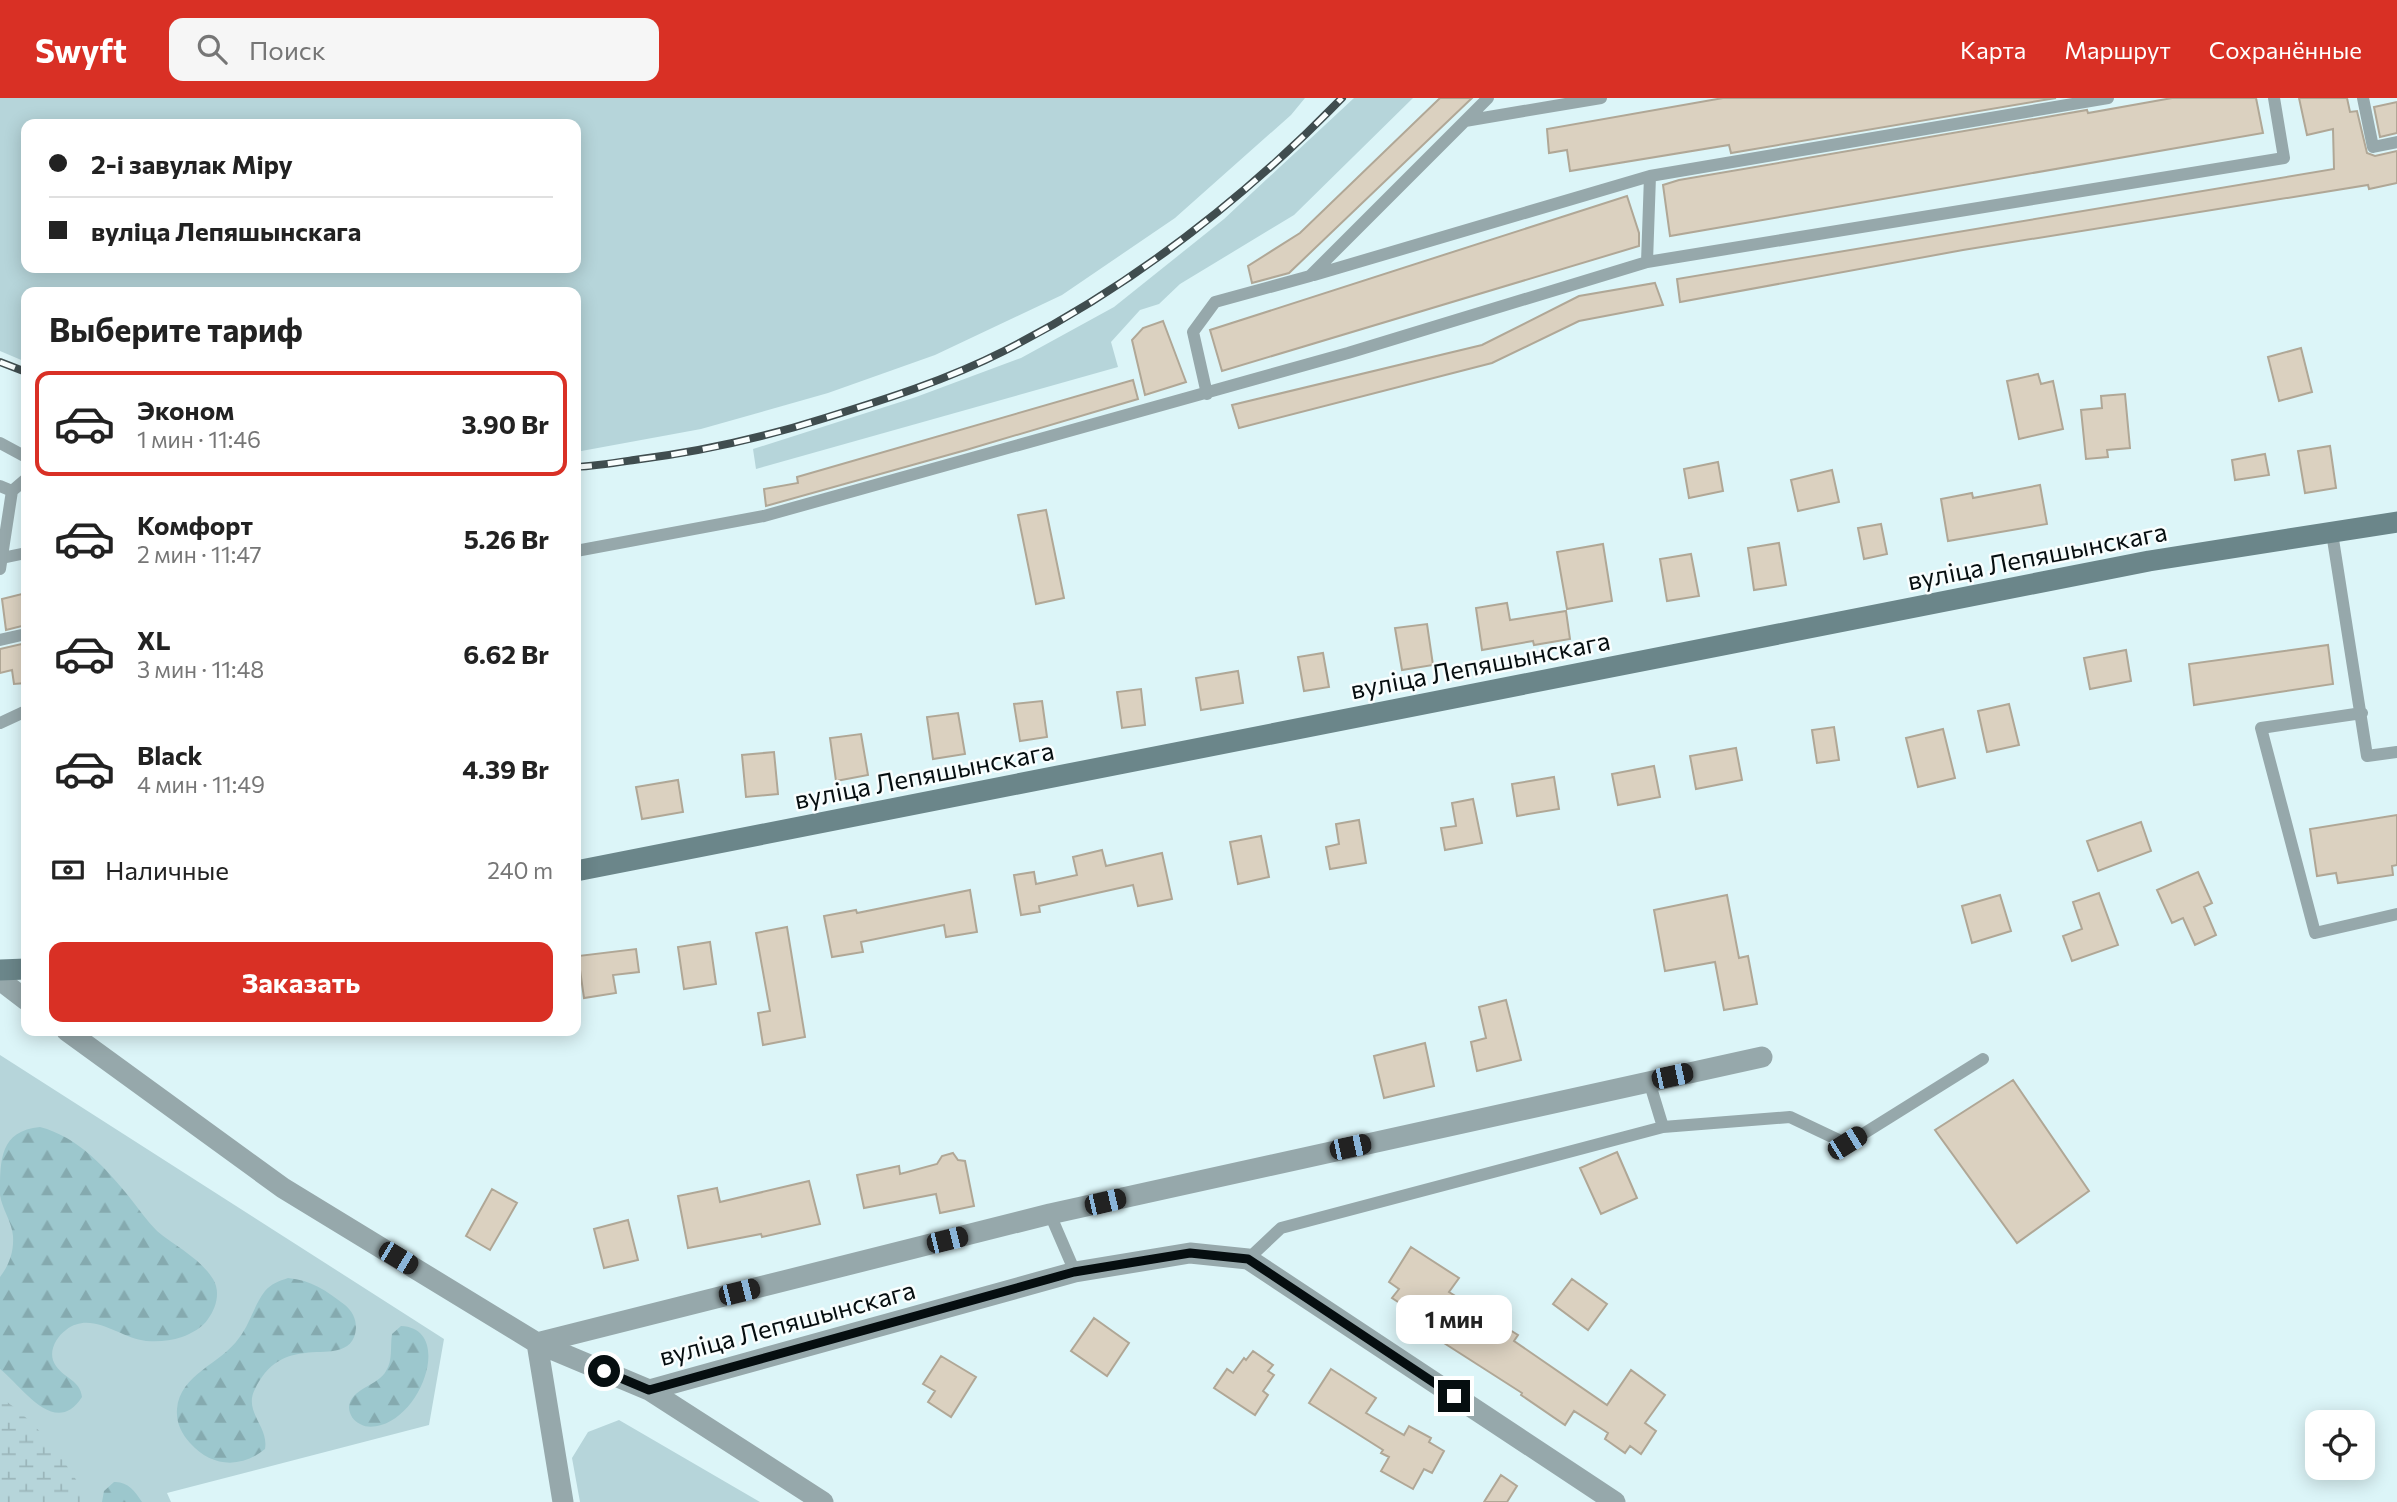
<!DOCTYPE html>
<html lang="ru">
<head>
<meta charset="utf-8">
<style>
	:root { --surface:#fff; --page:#f6f6f6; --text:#222; --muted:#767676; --line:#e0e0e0; --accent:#d93025 }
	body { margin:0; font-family:Commissioner,sans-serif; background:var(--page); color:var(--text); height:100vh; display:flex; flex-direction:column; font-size:26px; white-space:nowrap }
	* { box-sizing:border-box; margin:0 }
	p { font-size:23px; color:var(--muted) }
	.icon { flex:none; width:38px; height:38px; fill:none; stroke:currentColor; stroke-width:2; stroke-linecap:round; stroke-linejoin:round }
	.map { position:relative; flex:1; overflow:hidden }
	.panel { position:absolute; left:21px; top:189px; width:560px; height:749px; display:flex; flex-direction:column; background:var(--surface); border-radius:14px; box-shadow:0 4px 18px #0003 }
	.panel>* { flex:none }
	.banner { position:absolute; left:21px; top:21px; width:560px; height:154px; border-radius:14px; box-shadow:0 4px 18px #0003; display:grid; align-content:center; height:154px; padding:0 28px; background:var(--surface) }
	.controls { position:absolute; left:2305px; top:1312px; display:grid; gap:14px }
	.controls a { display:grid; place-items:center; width:70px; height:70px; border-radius:14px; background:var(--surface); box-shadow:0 4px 18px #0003; font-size:35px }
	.end { position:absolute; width:32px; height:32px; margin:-16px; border:9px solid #060e10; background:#fff; box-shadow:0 0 0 4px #fff }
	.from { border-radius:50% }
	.bubble { position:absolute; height:49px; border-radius:14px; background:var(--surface); box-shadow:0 4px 18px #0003; font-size:23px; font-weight:700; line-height:49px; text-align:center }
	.car { position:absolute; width:21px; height:42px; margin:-21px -10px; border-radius:9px; box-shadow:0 0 5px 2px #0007; background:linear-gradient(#222 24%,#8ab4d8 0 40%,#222 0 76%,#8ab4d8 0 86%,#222 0) }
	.banner b { display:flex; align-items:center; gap:24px; height:66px; font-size:26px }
	.banner b+b { border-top:2px solid var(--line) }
	.banner i { width:18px; height:18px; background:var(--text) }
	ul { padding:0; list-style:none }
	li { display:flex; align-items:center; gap:21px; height:105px; margin:0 14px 10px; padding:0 14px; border:4px solid transparent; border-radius:14px }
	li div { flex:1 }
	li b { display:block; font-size:26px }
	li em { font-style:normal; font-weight:700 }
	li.active { border-color:var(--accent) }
	li>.icon { width:63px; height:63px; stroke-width:1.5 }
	h2 { padding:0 28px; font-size:32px; line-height:84px }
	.pay { display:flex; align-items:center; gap:18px; height:77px; padding:0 28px; font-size:26px }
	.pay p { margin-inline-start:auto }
	.button { display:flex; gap:14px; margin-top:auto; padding:14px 28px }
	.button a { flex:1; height:80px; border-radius:14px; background:var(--accent); color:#fff; font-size:28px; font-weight:700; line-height:80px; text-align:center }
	header { display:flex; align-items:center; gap:42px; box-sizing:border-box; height:98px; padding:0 35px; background:var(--accent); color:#fff }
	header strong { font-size:33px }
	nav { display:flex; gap:38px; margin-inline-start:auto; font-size:24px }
	.search { width:490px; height:63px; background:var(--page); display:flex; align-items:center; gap:18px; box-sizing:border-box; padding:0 24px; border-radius:14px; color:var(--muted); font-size:26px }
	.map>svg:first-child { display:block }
	.green { fill:#b6d5da; fill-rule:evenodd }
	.forest { fill:url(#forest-firs) }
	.wetland { fill:url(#wetland-marsh) }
	.building { fill:#dbd1c0; stroke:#b0a796; stroke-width:2 }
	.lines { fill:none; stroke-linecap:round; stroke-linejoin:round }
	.lane { stroke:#96a8ab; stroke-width:12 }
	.street { stroke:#96a8ab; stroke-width:21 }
	.secondary { stroke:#6b868a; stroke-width:21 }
	.rail-casing { stroke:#404d4f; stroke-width:8 }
	.rail { stroke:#f9fefe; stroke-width:5; stroke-dasharray:16; stroke-linecap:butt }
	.route { stroke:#060e10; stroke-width:9 }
	.labels { text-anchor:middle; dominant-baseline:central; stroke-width:5; stroke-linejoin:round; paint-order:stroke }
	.street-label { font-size:26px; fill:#060e10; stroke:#f9fefe }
</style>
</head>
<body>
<header>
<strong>Swyft</strong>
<div class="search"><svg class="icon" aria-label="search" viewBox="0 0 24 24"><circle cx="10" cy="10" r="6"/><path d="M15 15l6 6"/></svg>Поиск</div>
<nav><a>Карта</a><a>Маршрут</a><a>Сохранённые</a></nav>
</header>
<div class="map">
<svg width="2397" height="1404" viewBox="0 0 2397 1404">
	<defs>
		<pattern id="forest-firs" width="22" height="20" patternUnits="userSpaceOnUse" patternTransform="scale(1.75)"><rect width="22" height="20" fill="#9cc7cd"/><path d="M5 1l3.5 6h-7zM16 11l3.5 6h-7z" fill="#85aaaf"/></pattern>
		<pattern id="wetland-marsh" width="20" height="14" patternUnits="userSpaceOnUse" patternTransform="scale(1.75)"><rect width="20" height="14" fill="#b6d5da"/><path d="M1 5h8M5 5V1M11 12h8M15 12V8" fill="none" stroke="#9bb6ba"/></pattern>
	</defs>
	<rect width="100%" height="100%" fill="#dcf5f8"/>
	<!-- green -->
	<path class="green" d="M0,0H1305L1291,17L1175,120L1062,197L935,257L828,295L701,331L576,354V194H26V264L0,253ZM26,26H576V170H26Z
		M1354,0H1413L1294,117L1180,186L1159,206L1140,212L1111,244L1118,269L756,371L753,351L916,299L1021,260L1114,209L1224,121Z
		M0,957L444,1241L429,1327L167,1395L171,1404H0Z
		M619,1322L760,1404H580L572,1360L588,1334Z"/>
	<!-- forest -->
	<path class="forest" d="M40,1029C78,1039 106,1070 130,1100C139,1111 147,1123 157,1133C175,1148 201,1161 213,1181C221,1194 216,1210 208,1221C203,1229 191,1236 182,1239C170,1243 159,1244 146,1243C119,1240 92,1212 66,1232C55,1240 47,1256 56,1268C65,1281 80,1282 82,1299C55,1341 22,1288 0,1271V1179C9,1167 14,1154 13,1138C12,1124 2,1111 0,1097C0,1061 0,1033 40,1029Z
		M288,1180C311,1182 327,1193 345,1207C352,1213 356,1220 356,1230C354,1259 324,1252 305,1255C296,1256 287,1258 279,1263C269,1268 260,1280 255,1291C243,1314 269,1328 265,1351C241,1371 211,1369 190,1345C181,1335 176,1324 177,1311C180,1276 221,1266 239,1240C250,1226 254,1207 265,1193C271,1186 279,1183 288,1180Z
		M401,1228C452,1230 424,1315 381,1327C374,1329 367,1330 360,1326C354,1323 349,1317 349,1309C351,1290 378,1288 386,1273C393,1262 390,1249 392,1236Z
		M114,1384C127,1383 135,1393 142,1404H102L104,1393Z"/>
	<!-- wetland -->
	<path class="wetland" d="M0,1299C39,1325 66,1364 90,1404H0Z"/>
	<!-- building -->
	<path class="building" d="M1440,0H1472L1289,175L1252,185L1248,168L1300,135Z
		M1723,0H2056L1731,55L1729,47L1570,73L1567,52L1549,55L1547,31Z
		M2172,0H2256L2263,35L1670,138L1663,87L1679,82L2087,12L2088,15Z
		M2299,0H2347L2350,14L2357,13L2367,55L2375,58L2397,53V85L2369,91L2368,87L1963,152L1680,204L1677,181L2334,71L2333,31L2307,37Z
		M2397,4V35L2380,39L2374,9Z
		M1627,98L1639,135V148L1222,273L1210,232Z
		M1655,185L1663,207L1579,223L1492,265L1239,330L1232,307L1482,247L1579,198Z
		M1163,223L1186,284L1145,297L1132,242L1143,230Z
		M2301,250L2312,294L2279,303L2268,259Z
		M2038,276L2041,286L2053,283L2063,331L2019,341L2007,283Z
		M1133,282L1138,301L966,352L766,408L764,391L798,385L797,379Z
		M2125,296L2130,350L2107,352L2108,359L2086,361L2081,312L2102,310L2101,298Z
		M2330,348L2336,390L2305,395L2298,353Z
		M2265,356L2269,377L2235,382L2232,362Z
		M1718,364L1723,393L1689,400L1684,371Z
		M1832,372L1839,404L1798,413L1791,382Z
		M2040,387L2047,426L1948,443L1941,401L1972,395L1973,400Z
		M1046,412L1064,500L1036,506L1018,417Z
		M1881,426L1887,456L1864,461L1858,430Z
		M1779,445L1786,487L1754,492L1748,450Z
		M1603,446L1612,503L1567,511L1557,454Z
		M1691,456L1699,498L1667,503L1660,461Z
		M26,495V527L6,532L2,501Z
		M1507,505L1510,522L1566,513L1570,541L1534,547L1533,543L1482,552L1476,510Z
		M1427,526L1433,567L1402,572L1395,530Z
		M26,545V585L14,586L12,572L0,575V551Z
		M2328,547L2333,586L2194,607L2189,566Z
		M2126,552L2131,583L2090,591L2084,560Z
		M1323,555L1329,589L1304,593L1298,559Z
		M1238,573L1243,605L1201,612L1196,580Z
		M1141,591L1145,627L1122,630L1117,594Z
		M1042,603L1047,639L1020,643L1014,606Z
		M2009,606L2019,647L1987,654L1978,613Z
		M958,615L965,656L933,661L927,619Z
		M1834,629L1839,662L1817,665L1812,632Z
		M1943,631L1955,680L1918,689L1906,640Z
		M861,636L868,677L836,683L830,640Z
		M1736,650L1742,682L1696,691L1690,658Z
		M774,654L778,696L746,699L742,657Z
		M1654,668L1660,699L1618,707L1612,676Z
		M1554,679L1559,711L1517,718L1512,686Z
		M678,682L683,714L642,721L636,689Z
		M1473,701L1482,745L1445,752L1441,730L1456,728L1452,705Z
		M2397,717V767L2392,768L2393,777L2338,785L2336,775L2317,778L2310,731Z
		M1359,722L1366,765L1330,771L1326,749L1339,746L1336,726Z
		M2141,724L2151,753L2098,773L2087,743Z
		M1261,738L1269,779L1238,786L1230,744Z
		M1102,752L1106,768L1162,755L1172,801L1138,808L1133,787L1039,808L1040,814L1021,817L1014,777L1034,774L1036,786L1077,777L1073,759Z
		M2198,774L2212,805L2204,809L2216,837L2195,847L2183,820L2172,825L2157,792Z
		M970,792L977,834L946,839L944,827L861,844L863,854L832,859L824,818L856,812L857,815Z
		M2099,795L2118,847L2072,863L2063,838L2082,831L2073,804Z
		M1727,797L1739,860L1748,858L1757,906L1724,912L1715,864L1665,873L1654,812Z
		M2000,797L2011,833L1972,845L1962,808Z
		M787,829L805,939L763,947L758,915L770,913L756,835Z
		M710,844L716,886L684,891L678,849Z
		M636,851L639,874L613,877L616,895L584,900L578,858Z
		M1506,902L1521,962L1477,973L1471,944L1486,940L1479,909Z
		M1425,945L1434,988L1384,1000L1374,958Z
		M2013,982L2089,1093L2017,1145L1935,1032Z
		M1617,1054L1637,1100L1601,1116L1580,1070Z
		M953,1055L958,1062L965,1063L974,1108L940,1115L936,1096L864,1110L857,1077L899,1068L900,1076L937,1066L942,1058Z
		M809,1083L820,1126L762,1139L761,1136L688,1150L678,1098L717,1090L720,1104Z
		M492,1091L517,1105L490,1152L466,1138Z
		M628,1122L638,1162L604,1170L594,1131Z
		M1411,1149L1459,1180L1449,1194L1518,1237L1514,1243L1607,1307L1631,1272L1665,1297L1645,1325L1656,1333L1641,1356L1630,1348L1625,1355L1605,1341L1608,1335L1574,1313L1565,1327L1521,1297L1522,1295L1433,1238L1438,1230L1392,1200L1399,1191L1389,1184Z
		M1572,1181L1607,1206L1588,1232L1553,1206Z
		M1094,1220L1129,1245L1107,1278L1071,1253Z
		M1253,1253L1273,1267L1268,1273L1274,1277L1263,1293L1268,1297L1255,1317L1214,1290L1227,1271L1233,1275L1244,1260L1246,1262Z
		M941,1258L976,1279L951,1319L928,1304L935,1293L923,1286Z
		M1331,1271L1376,1300L1366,1315L1404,1337L1409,1328L1431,1340L1429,1344L1444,1353L1432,1375L1424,1371L1413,1391L1381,1373L1389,1359L1381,1355L1383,1352L1309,1305Z
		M1501,1377L1517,1388L1507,1404H1484Z"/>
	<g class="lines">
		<!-- lane -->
		<path class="lane" d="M2363,0L2373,49L2397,44
			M1465,23L1601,0
			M1650,78L2108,0
			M1314,177L1650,78L1647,164
			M1207,296L1193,234L1215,204L1310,178L1488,0
			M0,345L26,359
			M0,388L12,393L0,471
			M12,393L26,381
			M2332,435L2367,658L2397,654
			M576,453L764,418L1348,255L1647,164L2284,60L2274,0
			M2,460L26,455
			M0,542L26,536
			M2362,615L2261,630L2315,835L2397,816
			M0,625L26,613
			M1649,983L1663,1029
			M1050,1116L1075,1174
			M1248,1161L1281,1130L1663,1029L1790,1019L1847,1046L1983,961"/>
		<!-- street -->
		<path class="street" d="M0,882L26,902
			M67,933L283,1090L537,1245L649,1292L823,1404
			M537,1245L1050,1116L1762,959
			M537,1245L563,1404
			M649,1292L1075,1174L1190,1155L1248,1161L1615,1404"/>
		<!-- secondary -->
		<path class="secondary" d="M576,773L2149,463L2397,424
			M0,872L26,871"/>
		<!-- rail casing -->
		<g class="rail-casing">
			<path id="rail" d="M0,264L26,274
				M576,369C595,368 614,365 634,362C699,354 762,340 825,320C886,301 947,282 1004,253C1130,189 1243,102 1342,0"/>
		</g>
		<!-- rail -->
		<use href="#rail" class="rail"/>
	</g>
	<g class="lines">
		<!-- route -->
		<path class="route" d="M604,1273L649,1292L1074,1174L1190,1155L1248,1161L1454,1298"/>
	</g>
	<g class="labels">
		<!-- street labels -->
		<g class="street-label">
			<text transform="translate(2037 457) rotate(-11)">вуліца Лепяшынскага</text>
			<text transform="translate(1480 566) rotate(-11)">вуліца Лепяшынскага</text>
			<text transform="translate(924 676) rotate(-11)">вуліца Лепяшынскага</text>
			<text transform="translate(787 1224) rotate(-15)">вуліца Лепяшынскага</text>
		</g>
	</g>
</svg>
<div class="controls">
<a><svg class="icon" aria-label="locate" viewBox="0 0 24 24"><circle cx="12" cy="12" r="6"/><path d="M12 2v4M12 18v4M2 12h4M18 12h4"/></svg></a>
</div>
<i class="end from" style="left:604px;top:1273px"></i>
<i class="end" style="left:1454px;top:1298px"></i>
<div class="bubble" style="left:1396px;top:1197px;width:116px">1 мин</div>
<i class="car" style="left:1672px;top:978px;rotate:78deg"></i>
<i class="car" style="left:1847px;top:1045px;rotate:58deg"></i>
<i class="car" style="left:1350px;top:1049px;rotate:78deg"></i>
<i class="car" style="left:1105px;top:1104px;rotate:77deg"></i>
<i class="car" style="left:947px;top:1142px;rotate:76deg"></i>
<i class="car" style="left:398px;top:1160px;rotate:121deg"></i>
<i class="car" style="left:739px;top:1194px;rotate:76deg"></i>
<div class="banner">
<b><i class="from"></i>2-і завулак Міру</b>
<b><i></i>вуліца Лепяшынскага</b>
</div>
<section class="panel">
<h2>Выберите тариф</h2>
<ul>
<li class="active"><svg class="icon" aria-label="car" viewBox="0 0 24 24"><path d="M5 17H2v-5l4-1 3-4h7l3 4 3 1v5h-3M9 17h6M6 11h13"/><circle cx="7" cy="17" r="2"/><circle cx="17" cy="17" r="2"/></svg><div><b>Эконом</b><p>1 мин · 11:46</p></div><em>3.90 Br</em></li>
<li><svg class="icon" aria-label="car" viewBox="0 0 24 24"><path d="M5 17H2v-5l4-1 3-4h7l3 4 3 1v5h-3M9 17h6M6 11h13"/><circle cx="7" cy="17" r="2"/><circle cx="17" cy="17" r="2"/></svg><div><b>Комфорт</b><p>2 мин · 11:47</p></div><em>5.26 Br</em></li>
<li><svg class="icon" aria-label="car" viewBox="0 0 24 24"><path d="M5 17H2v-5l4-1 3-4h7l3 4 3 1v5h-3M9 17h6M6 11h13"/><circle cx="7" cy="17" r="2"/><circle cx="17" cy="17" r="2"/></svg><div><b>XL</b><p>3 мин · 11:48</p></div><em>6.62 Br</em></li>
<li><svg class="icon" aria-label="car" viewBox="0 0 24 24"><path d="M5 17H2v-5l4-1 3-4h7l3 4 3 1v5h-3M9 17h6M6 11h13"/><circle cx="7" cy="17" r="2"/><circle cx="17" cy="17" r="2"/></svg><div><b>Black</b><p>4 мин · 11:49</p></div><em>4.39 Br</em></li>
</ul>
<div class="pay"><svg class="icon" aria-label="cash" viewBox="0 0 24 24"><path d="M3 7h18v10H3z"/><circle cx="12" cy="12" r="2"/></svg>Наличные<p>240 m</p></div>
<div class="button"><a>Заказать</a></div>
</section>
</div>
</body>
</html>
